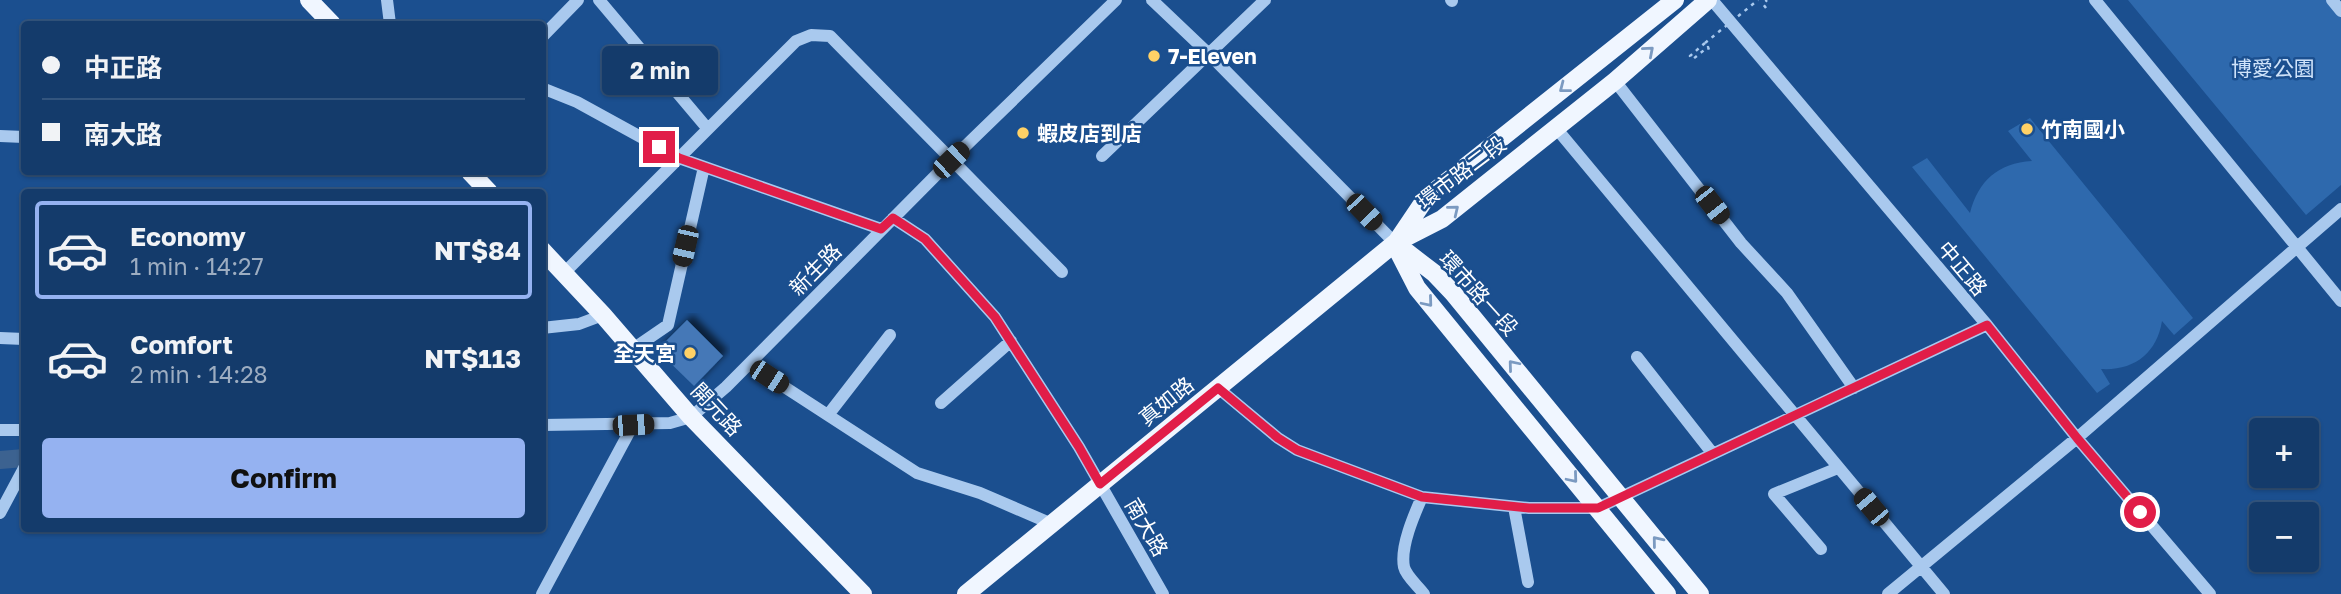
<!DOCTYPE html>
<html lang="en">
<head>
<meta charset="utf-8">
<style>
	:root { --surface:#143b6b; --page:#214673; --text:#f1f3f6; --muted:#9dadc1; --line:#33557e; --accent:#95b2f1 }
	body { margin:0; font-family:"Golos Text","Noto Sans TC",sans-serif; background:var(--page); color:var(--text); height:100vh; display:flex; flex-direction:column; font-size:26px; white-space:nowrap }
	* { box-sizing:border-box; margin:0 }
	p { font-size:23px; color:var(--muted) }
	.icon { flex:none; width:38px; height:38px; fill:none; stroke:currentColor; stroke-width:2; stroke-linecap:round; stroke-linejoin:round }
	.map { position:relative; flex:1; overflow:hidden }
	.drawer { position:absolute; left:21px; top:189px; width:525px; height:343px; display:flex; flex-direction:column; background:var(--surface); border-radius:7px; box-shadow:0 2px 5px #0004,0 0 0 2px var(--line) }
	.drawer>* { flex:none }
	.top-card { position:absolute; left:21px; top:21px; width:525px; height:154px; border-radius:7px; box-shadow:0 2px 5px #0004,0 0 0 2px var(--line); display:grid; align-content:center; height:154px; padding:0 21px; background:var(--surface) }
	.controls { position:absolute; left:2249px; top:418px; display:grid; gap:14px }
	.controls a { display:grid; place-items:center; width:70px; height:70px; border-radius:7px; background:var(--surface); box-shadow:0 2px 5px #0004,0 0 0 2px var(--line); font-size:35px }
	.end { position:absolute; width:32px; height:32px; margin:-16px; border:9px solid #e11d48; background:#fff; box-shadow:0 0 0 4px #fff }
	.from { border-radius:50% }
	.bubble { position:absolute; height:49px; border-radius:7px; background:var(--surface); box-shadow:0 2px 5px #0004,0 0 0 2px var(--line); font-size:23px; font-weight:700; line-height:49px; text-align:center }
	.car { position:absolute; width:21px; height:42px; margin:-21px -10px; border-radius:9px; box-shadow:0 0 5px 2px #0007; background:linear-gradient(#222 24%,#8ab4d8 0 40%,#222 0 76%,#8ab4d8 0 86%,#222 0) }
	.top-card b { display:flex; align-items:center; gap:24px; height:66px; font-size:26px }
	.top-card b+b { border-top:2px solid var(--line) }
	.top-card i { width:18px; height:18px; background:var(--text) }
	ul { padding:12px 0 0; list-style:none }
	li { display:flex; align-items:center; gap:21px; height:98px; margin:0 14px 10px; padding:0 7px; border:4px solid transparent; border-radius:7px }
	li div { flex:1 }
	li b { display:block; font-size:26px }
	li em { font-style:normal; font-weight:700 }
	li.selected { border-color:var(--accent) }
	li>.icon { width:63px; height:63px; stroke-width:1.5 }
	.cta { display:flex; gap:14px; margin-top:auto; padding:14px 21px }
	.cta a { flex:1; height:80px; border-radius:7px; background:var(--accent); color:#111; font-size:28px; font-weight:700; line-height:80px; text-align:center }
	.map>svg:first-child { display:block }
	.green { fill:#2e69ad }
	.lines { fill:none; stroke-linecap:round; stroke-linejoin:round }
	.canal { stroke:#3c6290; stroke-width:18 }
	.building { fill:#4478b7; filter:url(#shadow) }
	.path { stroke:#a9c9ee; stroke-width:2.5; stroke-dasharray:3.5 5; stroke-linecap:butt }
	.minor { stroke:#a9c9ee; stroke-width:12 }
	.major { stroke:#f0f6ff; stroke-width:18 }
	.path-bridge { stroke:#a9c9ee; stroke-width:2.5; stroke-dasharray:3.5 5; stroke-linecap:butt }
	.oneway { stroke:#7b9ac1 }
	.route { stroke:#e11d48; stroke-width:9 }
	.poi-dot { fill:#ffd166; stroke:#1b4f8f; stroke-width:2.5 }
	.labels { text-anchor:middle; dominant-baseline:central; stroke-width:5; stroke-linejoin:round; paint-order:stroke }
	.poi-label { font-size:21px; font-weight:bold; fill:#fff; stroke:#1b4f8f; text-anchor:start }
	.park-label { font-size:21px; fill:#cfe3fa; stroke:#1b4f8f }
	.street-label { font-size:21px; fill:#fff; stroke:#1b4f8f }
</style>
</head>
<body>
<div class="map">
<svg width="2341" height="594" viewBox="0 0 2341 594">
	<defs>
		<filter id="shadow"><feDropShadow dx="5.5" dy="-5.5" stdDeviation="3.5" flood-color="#0009"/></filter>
	</defs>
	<rect width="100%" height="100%" fill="#1b4f8f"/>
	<!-- green -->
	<path class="green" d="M2128,0H2333L2341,10V185L2306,215Z
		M2030,118L2193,318L2174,335L2162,321C2157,353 2134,371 2101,369L2110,384L2097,393L1912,167L1927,158L1970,213C1978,181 1998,163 2032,161L2008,131Z"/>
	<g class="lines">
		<!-- canal -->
		<path class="canal" d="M0,460L24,458"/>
	</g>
	<!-- building -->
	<path class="building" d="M687,320L723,356L694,386L657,350Z"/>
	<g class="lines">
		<!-- path -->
		<path class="path" d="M1766,8L1763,4L1767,0
			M1705,43L1690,56L1693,59L1708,47L1709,50"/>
		<!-- minor -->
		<path class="minor" d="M387,0L390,24
			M599,0L707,128
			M1152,0L1210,55L1395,243
			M1451,0L1452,1
			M1712,0L1987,325L2077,438L2210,594
			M2095,0L2341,301
			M2332,0L2341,11
			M542,37L578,0
			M1615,81L1741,243L1787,293L1854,388
			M542,88L577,102L679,158L881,229
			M1556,128L1944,594
			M0,136L24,137
			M1102,156L1265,0
			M893,218L925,239L995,317L1079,447L1163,594
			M564,273L796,41L811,35L830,36L1062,272
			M542,328L579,324L603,315
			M0,338L24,339
			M633,349L668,325L704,167
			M1637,357L1713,454
			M749,364L917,473L980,493L1052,524
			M1218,388L1278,438L1297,450L1422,497L1529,508H1598L1987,325
			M941,403L1011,341
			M828,415L890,335
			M542,425L670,423L691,417L726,387L951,160L1116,0
			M0,430H24
			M1422,497C1414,515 1400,547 1404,567C1406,576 1418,586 1424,594
			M1514,507L1528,582
			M0,513L24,468
			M1821,549L1774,494L1838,468
			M542,594L633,425
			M1888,594L2077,438L2341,209"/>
		<!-- major -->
		<path class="major" d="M309,0L332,24
			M470,172L489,192
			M1397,241L1426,198L1675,0
			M1395,243L1434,273L1453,293L1700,594
			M1396,247L1417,288L1667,594
			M542,250L603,315L691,417L863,594
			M966,594L1395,243L1442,219L1615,81L1708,0"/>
		<!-- path-bridge -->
		<path class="path-bridge" d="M1705,43L1758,0"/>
	</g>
	<!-- one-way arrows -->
	<defs><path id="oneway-chevron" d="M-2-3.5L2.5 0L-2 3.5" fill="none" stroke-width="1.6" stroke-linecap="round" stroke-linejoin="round" transform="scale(1.75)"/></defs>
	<g class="oneway">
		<use href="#oneway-chevron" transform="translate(1649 51) rotate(-41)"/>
		<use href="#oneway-chevron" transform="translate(1564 88) rotate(142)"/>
		<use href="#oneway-chevron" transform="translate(1454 210) rotate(-39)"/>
		<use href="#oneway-chevron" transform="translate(1428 302) rotate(50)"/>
		<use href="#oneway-chevron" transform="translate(1513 365) rotate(-130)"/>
		<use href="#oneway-chevron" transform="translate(1573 478) rotate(50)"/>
		<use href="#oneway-chevron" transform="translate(1657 541) rotate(-129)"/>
	</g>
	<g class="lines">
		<!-- route -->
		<path class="route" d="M659,147L679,158L881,229L893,218L925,239L995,317L1079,447L1100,484L1218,388L1278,438L1297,450L1422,497L1529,508H1598L1987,325L2077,438L2140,512"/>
	</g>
	<!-- markers -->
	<g class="poi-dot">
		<circle cx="1154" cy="56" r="7"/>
		<circle cx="2027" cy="129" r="7"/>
		<circle cx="1023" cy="133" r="7"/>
		<circle cx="690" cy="353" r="7"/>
	</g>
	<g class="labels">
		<!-- poi labels -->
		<g class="poi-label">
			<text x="1168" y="56">7-Eleven</text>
			<text x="2041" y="129">竹南國小</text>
			<text x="1037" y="133">蝦皮店到店</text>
			<text x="676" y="353" text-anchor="end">全天宮</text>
		</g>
		<!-- park labels -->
		<g class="park-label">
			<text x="2273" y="68">博愛公園</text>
		</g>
		<!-- street labels -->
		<g class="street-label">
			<text transform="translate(1461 172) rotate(-37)">環市路二段</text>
			<text transform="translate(1963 268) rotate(50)">中正路</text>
			<text transform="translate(815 269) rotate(-45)">新生路</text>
			<text transform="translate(1479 293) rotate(48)">環市路一段</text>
			<text transform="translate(1166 401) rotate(-39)">真如路</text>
			<text transform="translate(717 409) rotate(47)">開元路</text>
			<text transform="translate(1147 527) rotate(60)">南大路</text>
		</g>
	</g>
</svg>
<div class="controls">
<a>+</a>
<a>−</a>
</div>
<i class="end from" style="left:2140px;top:512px"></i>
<i class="end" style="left:659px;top:147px"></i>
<div class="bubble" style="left:602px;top:46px;width:116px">2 min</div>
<i class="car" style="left:951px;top:160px;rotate:46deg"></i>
<i class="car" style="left:1712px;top:205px;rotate:142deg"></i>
<i class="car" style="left:1364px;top:212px;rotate:136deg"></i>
<i class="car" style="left:685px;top:246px;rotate:193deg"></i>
<i class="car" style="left:769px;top:377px;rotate:123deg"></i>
<i class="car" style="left:633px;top:425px;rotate:87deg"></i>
<i class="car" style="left:1871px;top:507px;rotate:320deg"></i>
<div class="top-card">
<b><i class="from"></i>中正路</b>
<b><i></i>南大路</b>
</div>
<section class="drawer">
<ul>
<li class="selected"><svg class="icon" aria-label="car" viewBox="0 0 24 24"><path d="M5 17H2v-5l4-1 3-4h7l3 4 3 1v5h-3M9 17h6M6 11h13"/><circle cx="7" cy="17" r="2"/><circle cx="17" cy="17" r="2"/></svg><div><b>Economy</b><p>1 min · 14:27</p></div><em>NT$84</em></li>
<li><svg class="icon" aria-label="car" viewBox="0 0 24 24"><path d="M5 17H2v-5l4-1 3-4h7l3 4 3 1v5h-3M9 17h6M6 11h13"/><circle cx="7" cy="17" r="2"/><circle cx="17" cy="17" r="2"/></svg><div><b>Comfort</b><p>2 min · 14:28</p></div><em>NT$113</em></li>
</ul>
<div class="cta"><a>Confirm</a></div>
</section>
</div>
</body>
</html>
